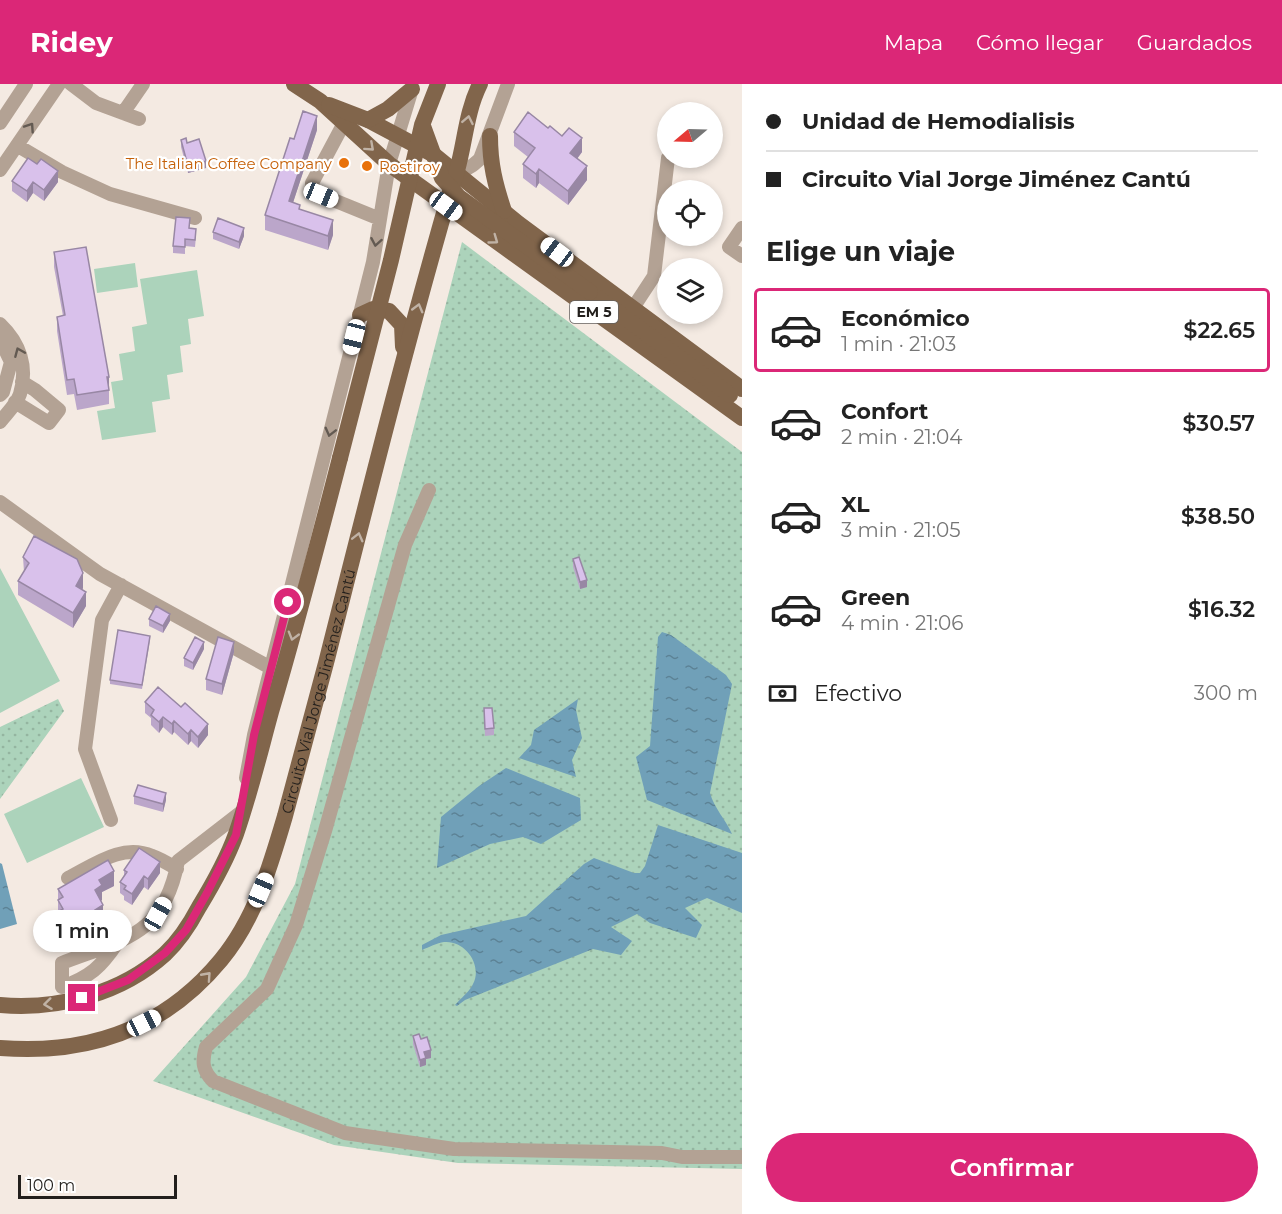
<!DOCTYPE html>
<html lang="es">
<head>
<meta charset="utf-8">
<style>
	:root { --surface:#fff; --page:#f6f6f6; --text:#222; --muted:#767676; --line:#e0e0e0; --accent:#db2777 }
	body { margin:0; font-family:Montserrat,sans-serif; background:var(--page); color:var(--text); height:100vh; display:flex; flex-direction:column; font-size:22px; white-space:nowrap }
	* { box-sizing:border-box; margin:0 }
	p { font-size:20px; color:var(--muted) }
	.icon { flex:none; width:33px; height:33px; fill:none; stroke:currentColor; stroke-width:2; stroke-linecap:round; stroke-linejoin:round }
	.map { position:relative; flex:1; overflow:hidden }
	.details { display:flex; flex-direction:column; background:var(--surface); width:540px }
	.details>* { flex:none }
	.guide { display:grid; align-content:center; height:132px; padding:0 24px; background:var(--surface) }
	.needle { width:39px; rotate:251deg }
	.controls { position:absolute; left:657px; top:18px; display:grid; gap:12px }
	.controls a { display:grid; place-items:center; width:66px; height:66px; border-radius:50%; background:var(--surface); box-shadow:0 3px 9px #0003; font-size:30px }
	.scale { position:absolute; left:18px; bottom:15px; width:159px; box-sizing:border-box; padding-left:6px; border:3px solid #221f1c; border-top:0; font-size:16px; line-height:21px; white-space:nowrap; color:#221f1c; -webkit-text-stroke:4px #fff; paint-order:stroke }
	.end { position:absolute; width:27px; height:27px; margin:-14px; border:8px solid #db2777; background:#fff; box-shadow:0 0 0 3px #fff }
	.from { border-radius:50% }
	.bubble { position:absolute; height:42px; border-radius:21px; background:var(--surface); box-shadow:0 3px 9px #0003; font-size:20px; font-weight:600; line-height:42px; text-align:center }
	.car { position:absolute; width:18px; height:36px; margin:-18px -9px; border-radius:8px; box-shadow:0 0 4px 2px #0007; background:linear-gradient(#fff 24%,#345 0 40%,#fff 0 76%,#345 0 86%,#fff 0) }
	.guide b { display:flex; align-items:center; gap:21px; height:57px; font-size:22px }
	.guide b+b { border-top:2px solid var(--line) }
	.guide i { width:15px; height:15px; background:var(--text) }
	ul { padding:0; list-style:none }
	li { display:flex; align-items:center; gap:18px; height:84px; margin:0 12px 9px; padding:0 12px; border:3px solid transparent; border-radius:6px }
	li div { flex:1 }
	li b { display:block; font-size:22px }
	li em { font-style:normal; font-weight:600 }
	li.current { border-color:var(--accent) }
	li>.icon { width:54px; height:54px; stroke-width:1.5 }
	h2 { padding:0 24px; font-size:27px; line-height:72px }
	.pay { display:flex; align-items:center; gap:15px; height:66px; padding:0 24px; font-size:22px }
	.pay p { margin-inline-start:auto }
	.primary-button { display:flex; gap:12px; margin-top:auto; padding:12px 24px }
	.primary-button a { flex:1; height:69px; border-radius:36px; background:var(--accent); color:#fff; font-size:24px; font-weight:600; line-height:69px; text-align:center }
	header { display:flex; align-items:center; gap:36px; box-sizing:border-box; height:84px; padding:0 30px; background:var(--accent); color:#fff }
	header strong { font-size:28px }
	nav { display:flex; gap:33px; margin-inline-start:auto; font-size:21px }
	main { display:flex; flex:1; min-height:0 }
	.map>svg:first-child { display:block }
	.grass { fill:#acd3bb }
	.park { fill:url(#park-dots) }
	.water { fill:url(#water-ripples) }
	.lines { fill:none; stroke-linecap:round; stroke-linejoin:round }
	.minor { stroke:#b3a294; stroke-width:14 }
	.major { stroke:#81654b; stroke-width:16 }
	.major-bridge { stroke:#81654b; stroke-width:16 }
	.wall { fill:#bba6ca }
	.shaded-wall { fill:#9887a4 }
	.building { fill:#d9c1eb; stroke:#9887a4; stroke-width:1.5 }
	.oneway { stroke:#c0b2a5 }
	.oneway2 { stroke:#635a52 }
	.route { stroke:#db2777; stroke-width:8 }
	.food-dot { fill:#e8710a; stroke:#fff; stroke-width:2 }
	.labels { text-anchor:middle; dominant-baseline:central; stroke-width:4.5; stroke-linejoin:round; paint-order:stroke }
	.shield { fill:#fff; stroke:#646260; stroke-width:1.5 }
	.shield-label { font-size:14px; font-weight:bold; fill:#221f1c }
	.food-label { font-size:15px; fill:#c56008; stroke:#fff; text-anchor:end }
	.street-label { font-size:15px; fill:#221f1c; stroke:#fff }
</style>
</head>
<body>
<header>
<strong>Ridey</strong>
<nav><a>Mapa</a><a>Cómo llegar</a><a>Guardados</a></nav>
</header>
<main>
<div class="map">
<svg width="742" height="1130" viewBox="0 0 742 1130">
	<defs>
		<pattern id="park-dots" width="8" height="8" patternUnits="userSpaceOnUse" patternTransform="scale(1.5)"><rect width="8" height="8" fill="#acd3bb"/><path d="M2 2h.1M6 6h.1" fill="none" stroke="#94b5a0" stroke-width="1.8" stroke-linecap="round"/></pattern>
		<pattern id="water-ripples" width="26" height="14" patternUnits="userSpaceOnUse" patternTransform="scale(1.5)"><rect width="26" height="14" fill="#70a0b8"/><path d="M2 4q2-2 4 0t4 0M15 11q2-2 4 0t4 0" fill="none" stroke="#5c8295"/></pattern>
	</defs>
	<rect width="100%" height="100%" fill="#f4eae2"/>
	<!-- grass -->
	<path class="grass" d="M135,179L138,203L97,209L94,185Z
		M197,186L204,232L188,235L191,260L180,262L183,288L167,291L170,315L152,318L156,348L102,356L97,327L115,324L111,298L123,296L119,270L135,267L132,243L147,240L140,195Z
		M0,484L60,597L0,629Z
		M81,694L104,743L27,779L4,730Z"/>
	<!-- park -->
	<path class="park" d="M462,158L742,368V1085L458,1079L334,1061L153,997L246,893L295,800Z
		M58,615L64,627L0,715V643Z"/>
	<!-- water -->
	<path class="water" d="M662,548L671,551L726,591L732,600L710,709C714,724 726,736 732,750L647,716L636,673L650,662L658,553Z
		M578,615L576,626L582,654L572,676L576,693L519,674L531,661L534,646Z
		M506,684L580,714L581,736L541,760L523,753L490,760L437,784L441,733L479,702Z
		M658,741L742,769V829L707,814L685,824L702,841L696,854L650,839L637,830L611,843L632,857L621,871L593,865L465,916L457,922L455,921C461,914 470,907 473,900C483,881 465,856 444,858C437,859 429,863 422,866V861L441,851L526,832L584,780L594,774L634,789H640L645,782Z
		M0,779L2,780L17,840L0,845Z"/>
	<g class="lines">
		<!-- minor -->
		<path class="minor" d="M71,0L96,19L139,35
			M123,29L143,0
			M0,39L26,0
			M344,39L312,99L314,106L321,111L380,135
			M18,62L62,88L110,110L195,134
			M0,86L59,0
			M458,90L473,81L480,75L508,0
			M742,144L729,163L742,172
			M633,224L654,192L668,74
			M0,240C20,259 28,283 20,310C17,320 6,330 0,338
			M0,255L11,278L3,308L0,311
			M15,318L49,339L59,326L35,306L22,298
			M429,406L405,461L325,747L296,841L267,905L206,963C202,977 202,986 213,997L345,1049L454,1065L662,1069L682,1073H742
			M0,418L100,490L271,584
			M246,694L254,651L373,178L389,80L412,5
			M111,736L85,665L102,536L121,501
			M68,794C94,781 122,759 152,772C161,775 169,780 177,785
			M117,859C101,883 90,893 62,903V879C124,855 164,852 178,777L240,729"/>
		<!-- major -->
		<g class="major">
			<path d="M294,0L320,17L389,80L742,334"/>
			<path d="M329,21L368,36L434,71L519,140L742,305"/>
			<path d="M368,36L388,25L412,5"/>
			<path d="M490,52C490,80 495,100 504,127"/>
			<path d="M590,208L730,311"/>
			<path d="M360,231L373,225L389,227L402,241L403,263"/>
			<path d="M0,921C58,926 121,910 165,870C179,857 190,840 199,823C213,800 227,775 236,750C250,710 260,668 271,628C296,543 318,459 340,374"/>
			<path id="s1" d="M0,964C88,971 164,945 221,876C255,835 270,783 285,732C299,681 312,630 326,579C366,421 405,264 450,108C465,73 463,34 480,0"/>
		</g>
		<!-- major-bridge -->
		<path class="major-bridge" d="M423,42L442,94L459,113L590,208
			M340,374L391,176L422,41L438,0"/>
	</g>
	<!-- wall -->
	<path class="wall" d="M317,46L293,118L300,125L333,151L328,166L265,146V131L294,55Z
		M514,48L582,68L577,75L587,96L568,121L539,99L536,104L523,94V80L528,73L514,62Z
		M181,56L187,59L206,84L188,89L181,63Z
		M12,97L58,98L44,117L33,109L27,118L12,107Z
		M190,144L196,152L195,163L185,162V170L173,169V162Z
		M213,148L244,152L239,165L213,155Z
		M54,168L109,293V320L77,326L74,310L67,311L57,247V233L63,232L54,183Z
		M23,473L83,504L82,506L86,522L73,544L18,511V497L24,488Z
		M573,475L587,503L580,505L573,483Z
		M149,535L170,537L163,549L149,542Z
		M150,556L142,605L110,600V596Z
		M204,565L193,586L184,582V574Z
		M234,568L222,611L206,606V595Z
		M145,618L208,651L198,664L191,657L188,661L174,648L172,651L163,643L159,649L151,641V634L145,629Z
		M484,624L494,644V651L485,652Z
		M134,712L166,716L163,728L134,720Z
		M124,786L160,789L148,806L144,803L132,821L124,816V812L120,809V798L124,791Z
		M114,802L102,808V816L101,817L103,836L100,837V849L78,862L73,853L60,860L52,846V831L58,828V805Z
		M413,952L421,955L431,974L426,975V981L420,983L413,960Z"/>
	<!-- shaded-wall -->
	<path class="shaded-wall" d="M317,32V46L289,131V117Z
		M582,54V68L570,84V69Z
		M206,77V84L188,89V82Z
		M587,82V96L568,121V107Z
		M539,85V99L536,104V90Z
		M58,87V98L44,117V106Z
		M33,98V109L27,118V107Z
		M333,136V151L328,166V152Z
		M244,144V152L239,165V158Z
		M107,293H109V307V306Z
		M83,489V504L76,517V502Z
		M587,496V503L580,505V498Z
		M86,508V522L73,544V529Z
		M170,530V537L163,549V542Z
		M204,558V565L193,586V579Z
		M234,558V568L222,611V600Z
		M163,633V643L159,649V638Z
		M174,637V648L172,651V640Z
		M208,640V651L198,664V653Z
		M191,646V657L188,661V650Z
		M166,709V716L163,728V720Z
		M160,778V789L148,806V795Z
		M114,787V802L102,808V816L95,820V806L99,796Z
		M144,792V803L132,821V810Z
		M103,821V836L100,837V849L78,862V847L95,826Z
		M73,838V853L60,860V846Z
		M431,966V974L426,975V981L420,983V976L424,968Z"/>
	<!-- building -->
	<path class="building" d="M303,27L317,32L289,117L300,121L299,125L333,136L328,152L265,131L290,54L294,55Z
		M528,28L548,44L550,42L562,52L569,44L582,54L570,69L587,82L568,107L539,85L536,90L523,80L535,64L514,48Z
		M186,54L187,59L199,55L206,77L188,82L181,56Z
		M28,74L37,80L41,75L58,87L44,106L33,98L27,107L12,97Z
		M176,133L190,134L189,144L196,145L195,156L185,155V163L173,162Z
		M218,134L244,144L239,158L213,148Z
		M86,163L109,293H107L109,306L77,311L74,295L67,296L57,233L65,231L54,168Z
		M34,452L77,475L83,489L76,502L86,508L73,529L18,497L29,479L23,473Z
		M579,473L587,496L580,498L573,475Z
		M156,522L170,530L163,542L149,535Z
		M118,546L150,552L142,601L110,596Z
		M195,553L204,558L193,579L184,574Z
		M218,553L234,558L222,600L206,595Z
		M158,603L181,623L185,619L208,640L198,653L191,646L188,650L174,637L172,640L163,633L159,638L151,631L154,626L145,618Z
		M484,624H492L494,644L485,645Z
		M138,701L166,709L163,720L134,712Z
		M139,764L160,778L148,795L144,792L132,810L124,805L126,802L120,798L127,788L124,786Z
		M108,776L114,787L99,796L102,801L95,806L103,821L95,826L100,835L78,847L73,838L60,846L52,831L63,825L58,816L63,813L58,805Z
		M419,950L421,955L427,953L431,966L424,968L426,974L420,976L413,952Z"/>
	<!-- one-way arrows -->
	<defs><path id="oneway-chevron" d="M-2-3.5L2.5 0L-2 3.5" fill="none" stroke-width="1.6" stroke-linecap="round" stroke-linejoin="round" transform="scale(1.5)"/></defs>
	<g class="oneway">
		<use href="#oneway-chevron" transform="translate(468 36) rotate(-79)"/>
		<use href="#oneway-chevron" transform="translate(370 63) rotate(42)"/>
		<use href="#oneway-chevron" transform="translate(494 156) rotate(36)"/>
		<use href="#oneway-chevron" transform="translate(418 224) rotate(-75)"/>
		<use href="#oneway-chevron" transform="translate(358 453) rotate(-76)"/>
		<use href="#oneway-chevron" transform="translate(293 552) rotate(106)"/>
		<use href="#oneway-chevron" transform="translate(207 892) rotate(-48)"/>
		<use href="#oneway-chevron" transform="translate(48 920) rotate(173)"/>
	</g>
	<g class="oneway2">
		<use href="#oneway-chevron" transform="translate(30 43) rotate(-56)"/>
		<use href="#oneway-chevron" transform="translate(376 158) rotate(100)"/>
		<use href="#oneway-chevron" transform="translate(19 268) rotate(-113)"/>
		<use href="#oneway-chevron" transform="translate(330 348) rotate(104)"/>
	</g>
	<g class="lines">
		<!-- route -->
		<path class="route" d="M82,914L128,896L165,869L186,846L207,809L236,751L254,651L288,518"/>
	</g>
	<!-- markers -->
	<g class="food-dot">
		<circle cx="344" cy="79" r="6"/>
		<circle cx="367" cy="82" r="6"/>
	</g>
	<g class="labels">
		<!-- shield labels -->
		<rect class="shield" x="570" y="217" width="48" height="22" rx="4.5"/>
		<g class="shield-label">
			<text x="594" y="228">EM 5</text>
		</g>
		<!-- food labels -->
		<g class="food-label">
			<text x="332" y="79">The Italian Coffee Company</text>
			<text x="379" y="82" text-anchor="start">Rostiroy</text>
		</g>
		<!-- street labels -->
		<g class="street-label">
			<text stroke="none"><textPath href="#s1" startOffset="536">Circuito Vial Jorge Jiménez Cantú</textPath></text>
		</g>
	</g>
</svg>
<div class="controls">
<a><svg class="needle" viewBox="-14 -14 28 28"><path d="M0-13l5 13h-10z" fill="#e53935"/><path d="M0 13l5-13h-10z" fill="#767676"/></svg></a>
<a><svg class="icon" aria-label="locate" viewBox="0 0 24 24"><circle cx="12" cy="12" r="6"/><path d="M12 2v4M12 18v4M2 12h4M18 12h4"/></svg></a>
<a><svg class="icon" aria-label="layers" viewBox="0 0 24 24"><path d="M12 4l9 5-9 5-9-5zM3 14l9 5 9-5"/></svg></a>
</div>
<div class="scale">100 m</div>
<i class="end from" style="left:288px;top:518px"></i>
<i class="end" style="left:82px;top:914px"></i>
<div class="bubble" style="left:33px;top:826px;width:99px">1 min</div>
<i class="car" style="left:321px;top:111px;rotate:112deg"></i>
<i class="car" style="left:446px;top:122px;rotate:126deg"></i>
<i class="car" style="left:557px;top:168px;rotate:307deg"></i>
<i class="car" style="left:354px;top:253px;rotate:194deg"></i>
<i class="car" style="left:261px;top:806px;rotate:23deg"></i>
<i class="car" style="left:158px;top:830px;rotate:29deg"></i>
<i class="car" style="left:144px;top:939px;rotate:63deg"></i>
</div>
<section class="details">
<div class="guide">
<b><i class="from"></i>Unidad de Hemodialisis</b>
<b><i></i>Circuito Vial Jorge Jiménez Cantú</b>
</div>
<h2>Elige un viaje</h2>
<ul>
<li class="current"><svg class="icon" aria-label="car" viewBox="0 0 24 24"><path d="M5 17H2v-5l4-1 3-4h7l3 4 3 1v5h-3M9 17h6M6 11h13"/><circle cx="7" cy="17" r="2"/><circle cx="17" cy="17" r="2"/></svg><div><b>Económico</b><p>1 min · 21:03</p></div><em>$22.65</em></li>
<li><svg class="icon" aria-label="car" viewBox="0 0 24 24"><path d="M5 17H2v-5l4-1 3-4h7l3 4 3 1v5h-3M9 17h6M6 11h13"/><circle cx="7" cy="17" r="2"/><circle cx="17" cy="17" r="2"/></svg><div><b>Confort</b><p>2 min · 21:04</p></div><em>$30.57</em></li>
<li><svg class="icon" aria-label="car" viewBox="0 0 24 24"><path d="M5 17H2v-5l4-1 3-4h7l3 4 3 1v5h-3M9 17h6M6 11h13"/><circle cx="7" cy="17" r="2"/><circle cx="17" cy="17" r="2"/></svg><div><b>XL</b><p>3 min · 21:05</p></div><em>$38.50</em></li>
<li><svg class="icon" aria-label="car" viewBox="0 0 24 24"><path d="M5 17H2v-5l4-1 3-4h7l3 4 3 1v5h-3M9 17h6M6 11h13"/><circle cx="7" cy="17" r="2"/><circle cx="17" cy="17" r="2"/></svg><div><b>Green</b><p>4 min · 21:06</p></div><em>$16.32</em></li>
</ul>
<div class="pay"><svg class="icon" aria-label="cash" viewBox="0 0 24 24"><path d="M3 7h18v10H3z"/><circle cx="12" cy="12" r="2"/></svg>Efectivo<p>300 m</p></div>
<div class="primary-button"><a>Confirmar</a></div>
</section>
</main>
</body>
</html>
